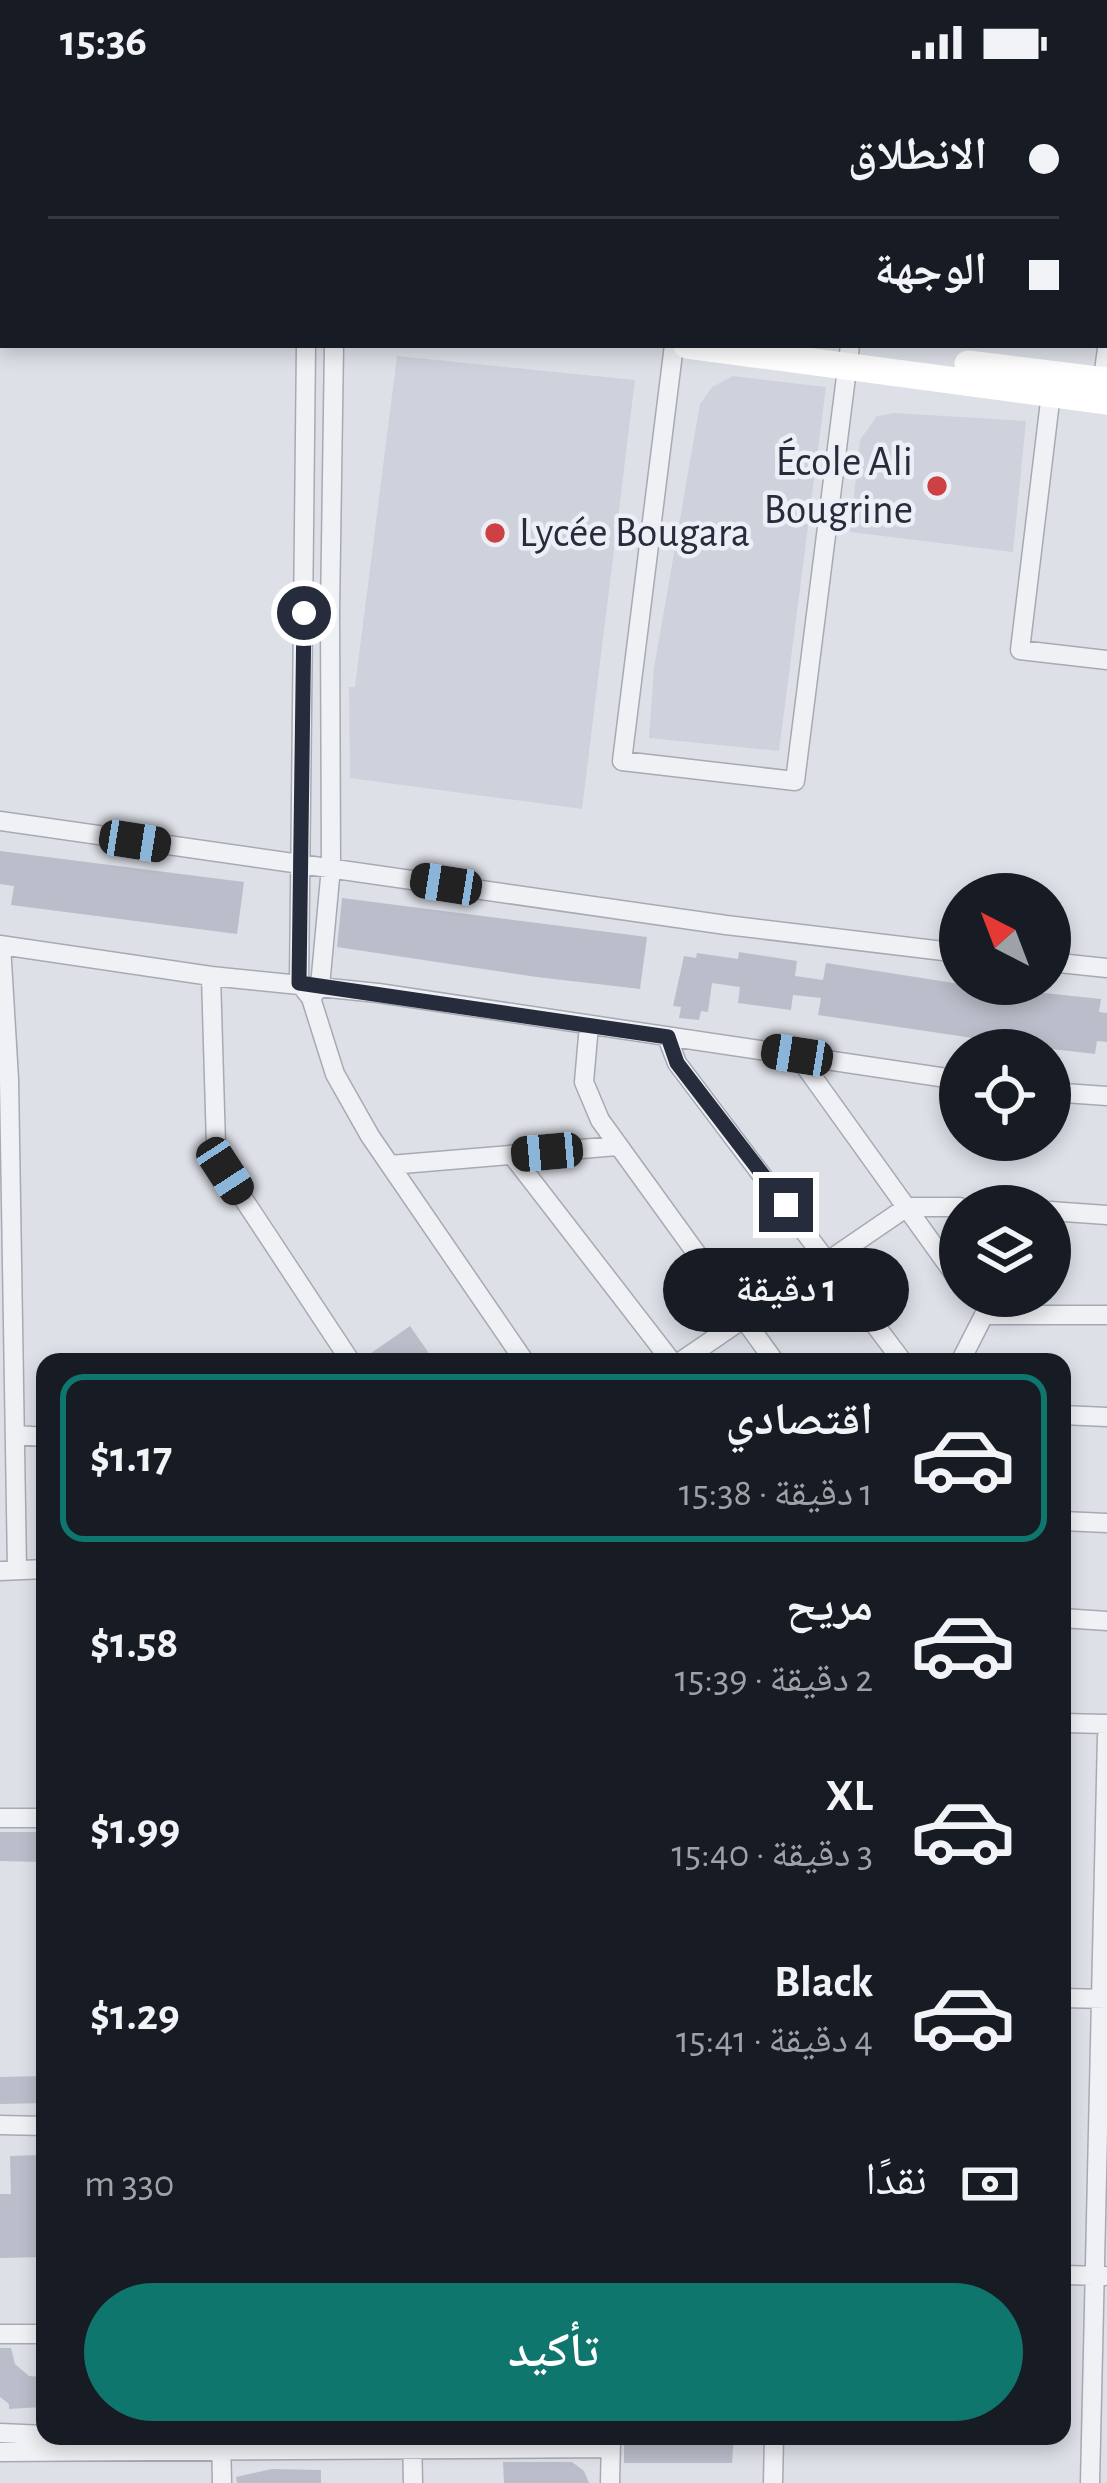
<!DOCTYPE html>
<html lang="ar">
<head>
<meta charset="utf-8">
<style>
	:root { --surface:#171b24; --page:#242831; --text:#f1f3f6; --muted:#9ea1a6; --line:#363941; --accent:#0f766e }
	body { margin:0; font-family:"Alegreya Sans","Noto Naskh Arabic",sans-serif; background:var(--page); color:var(--text); direction:rtl; height:100vh; display:flex; flex-direction:column; font-size:45px; white-space:nowrap }
	* { box-sizing:border-box; margin:0 }
	p { font-size:39px; color:var(--muted) }
	.icon { flex:none; width:66px; height:66px; fill:none; stroke:currentColor; stroke-width:2; stroke-linecap:round; stroke-linejoin:round }
	.map { position:relative; flex:1; overflow:hidden; direction:ltr }
	.drawer { position:absolute; left:36px; top:1269px; width:1035px; height:1092px; display:flex; flex-direction:column; background:var(--surface); border-radius:24px; box-shadow:0 6px 18px #0003; direction:rtl }
	.drawer>* { flex:none }
	.hud { position:absolute; left:0px; top:0px; width:1107px; height:264px; box-shadow:0 6px 18px #0003; direction:rtl; display:grid; align-content:center; height:264px; padding:0 48px; background:var(--surface) }
	.needle { width:78px; rotate:318deg }
	.tools { position:absolute; left:939px; top:789px; display:grid; gap:24px }
	.tools a { display:grid; place-items:center; width:132px; height:132px; border-radius:50%; background:var(--surface); box-shadow:0 6px 18px #0003; font-size:60px }
	.end { position:absolute; width:54px; height:54px; margin:-27px; border:15px solid #272c3d; background:#fff; box-shadow:0 0 0 6px #fff }
	.from { border-radius:50% }
	.bubble { position:absolute; height:84px; border-radius:42px; background:var(--surface); box-shadow:0 6px 18px #0003; font-size:39px; font-weight:600; line-height:84px; text-align:center; direction:rtl }
	.car { position:absolute; width:36px; height:72px; margin:-36px -18px; border-radius:15px; box-shadow:0 0 9px 3px #0007; background:linear-gradient(#222 24%,#8ab4d8 0 40%,#222 0 76%,#8ab4d8 0 86%,#222 0) }
	.hud b { display:flex; align-items:center; gap:42px; height:114px; font-size:45px }
	.hud b+b { border-top:3px solid var(--line) }
	.hud i { width:30px; height:30px; background:var(--text) }
	ul { padding:21px 0 0; list-style:none }
	li { display:flex; align-items:center; gap:36px; height:168px; margin:0 24px 18px; padding:0 24px; border:6px solid transparent; border-radius:24px }
	li div { flex:1 }
	li b { display:block; font-size:45px }
	li em { font-style:normal; font-weight:600 }
	li.current { border-color:var(--accent) }
	li>.icon { width:108px; height:108px; stroke-width:1.5 }
	.pay { display:flex; align-items:center; gap:30px; height:132px; padding:0 48px; font-size:45px }
	.pay p { margin-inline-start:auto }
	.primary-button { display:flex; gap:24px; margin-top:auto; padding:24px 48px }
	.primary-button a { flex:1; height:138px; border-radius:72px; background:var(--accent); color:#fff; font-size:48px; font-weight:600; line-height:138px; text-align:center }
	.status { display:flex; justify-content:space-between; align-items:center; height:84px; padding:0 60px; background:var(--surface); direction:ltr }
	.status svg { height:33px; fill:currentColor }
	.map>svg:first-child { display:block }
	.built { fill:#cfd2dc }
	.building { fill:#babeca }
	.lines { fill:none; stroke-linecap:round; stroke-linejoin:round }
	.minor-casing { stroke:#a6aab4; stroke-width:21 }
	.tertiary-casing { stroke:#a6aab4; stroke-width:27 }
	.minor { stroke:#f0f1f5; stroke-width:18 }
	.tertiary { stroke:#f0f1f5; stroke-width:24 }
	.secondary { stroke:#fff; stroke-width:27 }
	.route { stroke:#272c3d; stroke-width:15 }
	.poi-dot { fill:#cd4145; stroke:#eceff5; stroke-width:4.5 }
	.labels { text-anchor:middle; dominant-baseline:central; stroke-width:9; stroke-linejoin:round; paint-order:stroke }
	.poi-label { font-size:42px; fill:#272c3d; stroke:#eceff5; text-anchor:end }
</style>
</head>
<body>
<div class="status"><b>15:36</b><svg viewBox="0 0 49 12"><path d="M0 12V9h3v3zM5 12V6h3v6zM10 12V3h3v9zM15 12V0h3v12zM26 1h20v11H26zM47 4h2v5h-2z"/></svg></div>
<div class="map">
<svg width="1107" height="2399" viewBox="0 0 1107 2399">
	<rect width="100%" height="100%" fill="#dde0e7"/>
	<!-- built -->
	<path class="built" d="M397,272L635,296L582,725L350,694L349,603H355Z
		M733,292L826,303L779,667L649,654L654,584L700,320L712,303Z
		M895,329L1026,337L1013,468L850,448L860,356L877,332Z"/>
	<!-- building -->
	<path class="building" d="M0,767L244,798L237,850L11,821L14,802L0,800Z
		M342,814L647,853L640,905L537,893L337,863Z
		M739,868L797,877L795,892L823,896L826,879L960,900L1101,915L1099,928L1107,929V958L1097,957L1095,970L1034,963L818,931L821,914L793,911L791,926L738,919L740,903L712,899L708,928L701,927L699,936L679,934L681,923L673,922L684,872L696,874L697,869L738,875Z
		M410,1242L435,1278H364V1274Z
		M0,1748H45V1778L0,1777Z
		M45,1992V2019L0,2020V1993Z
		M43,2071L45,2173L0,2174V2110H11L10,2072Z
		M0,2264H11L15,2280L29,2292L41,2293L42,2323L9,2325V2320L0,2313Z
		M624,2352H734L732,2379H624Z
		M503,2378H572L584,2387L589,2399H504Z
		M272,2385L321,2386V2399H237L236,2393Z"/>
	<g class="lines">
		<!-- minor casing -->
		<g class="minor-casing">
			<path id="minor" d="M2,0L3,16
				M112,0L113,3
				M205,0V3
				M592,0V3
				M723,0V3
				M862,3L863,0
				M1104,38H1107
				M306,261L299,899L311,914L335,990L370,1052L525,1278
				M674,261L622,677L795,697L850,261
				M1101,308L1107,265
				M1051,309L1020,566L1107,576
				M0,737L726,841L960,869
				M0,861L211,892L378,909L960,996
				M1,861L9,995L17,1485
				M1050,878L1107,884
				M211,892L216,1061L225,1087L351,1278
				M314,910L320,902L331,783L330,528L334,261
				M589,941L584,998L600,1036L775,1278
				M667,953L677,979L903,1278
				M797,971L960,1198
				M1050,1008L1107,1012
				M512,1071L672,1278
				M390,1081L617,1062
				M1050,1127L1107,1131
				M984,1231H1107
				M680,1278L907,1123H960
				M960,1278L984,1231
				M1062,1331L1107,1333
				M17,1351L45,1353
				M1062,1437L1107,1439
				M0,1487L45,1485
				M1062,1534L1107,1537
				M1062,1639L1107,1640
				M0,1734H45
				M1062,1914L1107,1915
				M0,2041L45,2042
				M1062,2191L1105,2192
				M0,2250H45
				M0,2349L45,2351
				M94,2352H120
				M221,2352L222,2399
				M412,2352L413,2399
				M0,2368L610,2364
				M610,2399L611,2356
				M773,2399L774,2352
				M1090,2399L1107,1652"/>
		</g>
		<!-- tertiary casing -->
		<g class="tertiary-casing">
			<path id="tertiary" d="M301,0V3
				M327,0V3"/>
		</g>
		<!-- minor -->
		<use href="#minor" class="minor"/>
		<!-- tertiary -->
		<use href="#tertiary" class="tertiary"/>
		<!-- secondary -->
		<path class="secondary" d="M0,163L3,164
			M0,183L3,184
			M687,261L1107,317
			M968,280L1107,297"/>
	</g>
	<g class="lines">
		<!-- route -->
		<path class="route" d="M304,529L299,899L668,953L677,979L786,1121"/>
	</g>
	<!-- markers -->
	<g class="poi-dot">
		<circle cx="937" cy="402" r="12"/>
		<circle cx="495" cy="449" r="12"/>
	</g>
	<g class="labels">
		<!-- poi labels -->
		<g class="poi-label">
			<text x="913" y="378">École Ali<tspan x="913" dy="48">Bougrine</tspan></text>
			<text x="519" y="449" text-anchor="start">Lycée Bougara</text>
		</g>
	</g>
</svg>
<div class="tools">
<a><svg class="needle" viewBox="-14 -14 28 28"><path d="M0-13l5 13h-10z" fill="#e53935"/><path d="M0 13l5-13h-10z" fill="#9ea1a6"/></svg></a>
<a><svg class="icon" aria-label="locate" viewBox="0 0 24 24"><circle cx="12" cy="12" r="6"/><path d="M12 2v4M12 18v4M2 12h4M18 12h4"/></svg></a>
<a><svg class="icon" aria-label="layers" viewBox="0 0 24 24"><path d="M12 4l9 5-9 5-9-5zM3 14l9 5 9-5"/></svg></a>
</div>
<i class="end from" style="left:304px;top:529px"></i>
<i class="end" style="left:786px;top:1121px"></i>
<div class="bubble" style="left:663px;top:1164px;width:246px">1 دقيقة</div>
<i class="car" style="left:135px;top:757px;rotate:99deg"></i>
<i class="car" style="left:446px;top:800px;rotate:279deg"></i>
<i class="car" style="left:797px;top:971px;rotate:279deg"></i>
<i class="car" style="left:547px;top:1068px;rotate:265deg"></i>
<i class="car" style="left:225px;top:1087px;rotate:147deg"></i>
<div class="hud">
<b><i class="from"></i>الانطلاق</b>
<b><i></i>الوجهة</b>
</div>
<section class="drawer">
<ul>
<li class="current"><svg class="icon" aria-label="car" viewBox="0 0 24 24"><path d="M5 17H2v-5l4-1 3-4h7l3 4 3 1v5h-3M9 17h6M6 11h13"/><circle cx="7" cy="17" r="2"/><circle cx="17" cy="17" r="2"/></svg><div><b>اقتصادي</b><p>1 دقيقة · 15:38</p></div><em>$1.17</em></li>
<li><svg class="icon" aria-label="car" viewBox="0 0 24 24"><path d="M5 17H2v-5l4-1 3-4h7l3 4 3 1v5h-3M9 17h6M6 11h13"/><circle cx="7" cy="17" r="2"/><circle cx="17" cy="17" r="2"/></svg><div><b>مريح</b><p>2 دقيقة · 15:39</p></div><em>$1.58</em></li>
<li><svg class="icon" aria-label="car" viewBox="0 0 24 24"><path d="M5 17H2v-5l4-1 3-4h7l3 4 3 1v5h-3M9 17h6M6 11h13"/><circle cx="7" cy="17" r="2"/><circle cx="17" cy="17" r="2"/></svg><div><b>XL</b><p>3 دقيقة · 15:40</p></div><em>$1.99</em></li>
<li><svg class="icon" aria-label="car" viewBox="0 0 24 24"><path d="M5 17H2v-5l4-1 3-4h7l3 4 3 1v5h-3M9 17h6M6 11h13"/><circle cx="7" cy="17" r="2"/><circle cx="17" cy="17" r="2"/></svg><div><b>Black</b><p>4 دقيقة · 15:41</p></div><em>$1.29</em></li>
</ul>
<div class="pay"><svg class="icon" aria-label="cash" viewBox="0 0 24 24"><path d="M3 7h18v10H3z"/><circle cx="12" cy="12" r="2"/></svg>نقدًا<p>330 m</p></div>
<div class="primary-button"><a>تأكيد</a></div>
</section>
</div>
</body>
</html>
